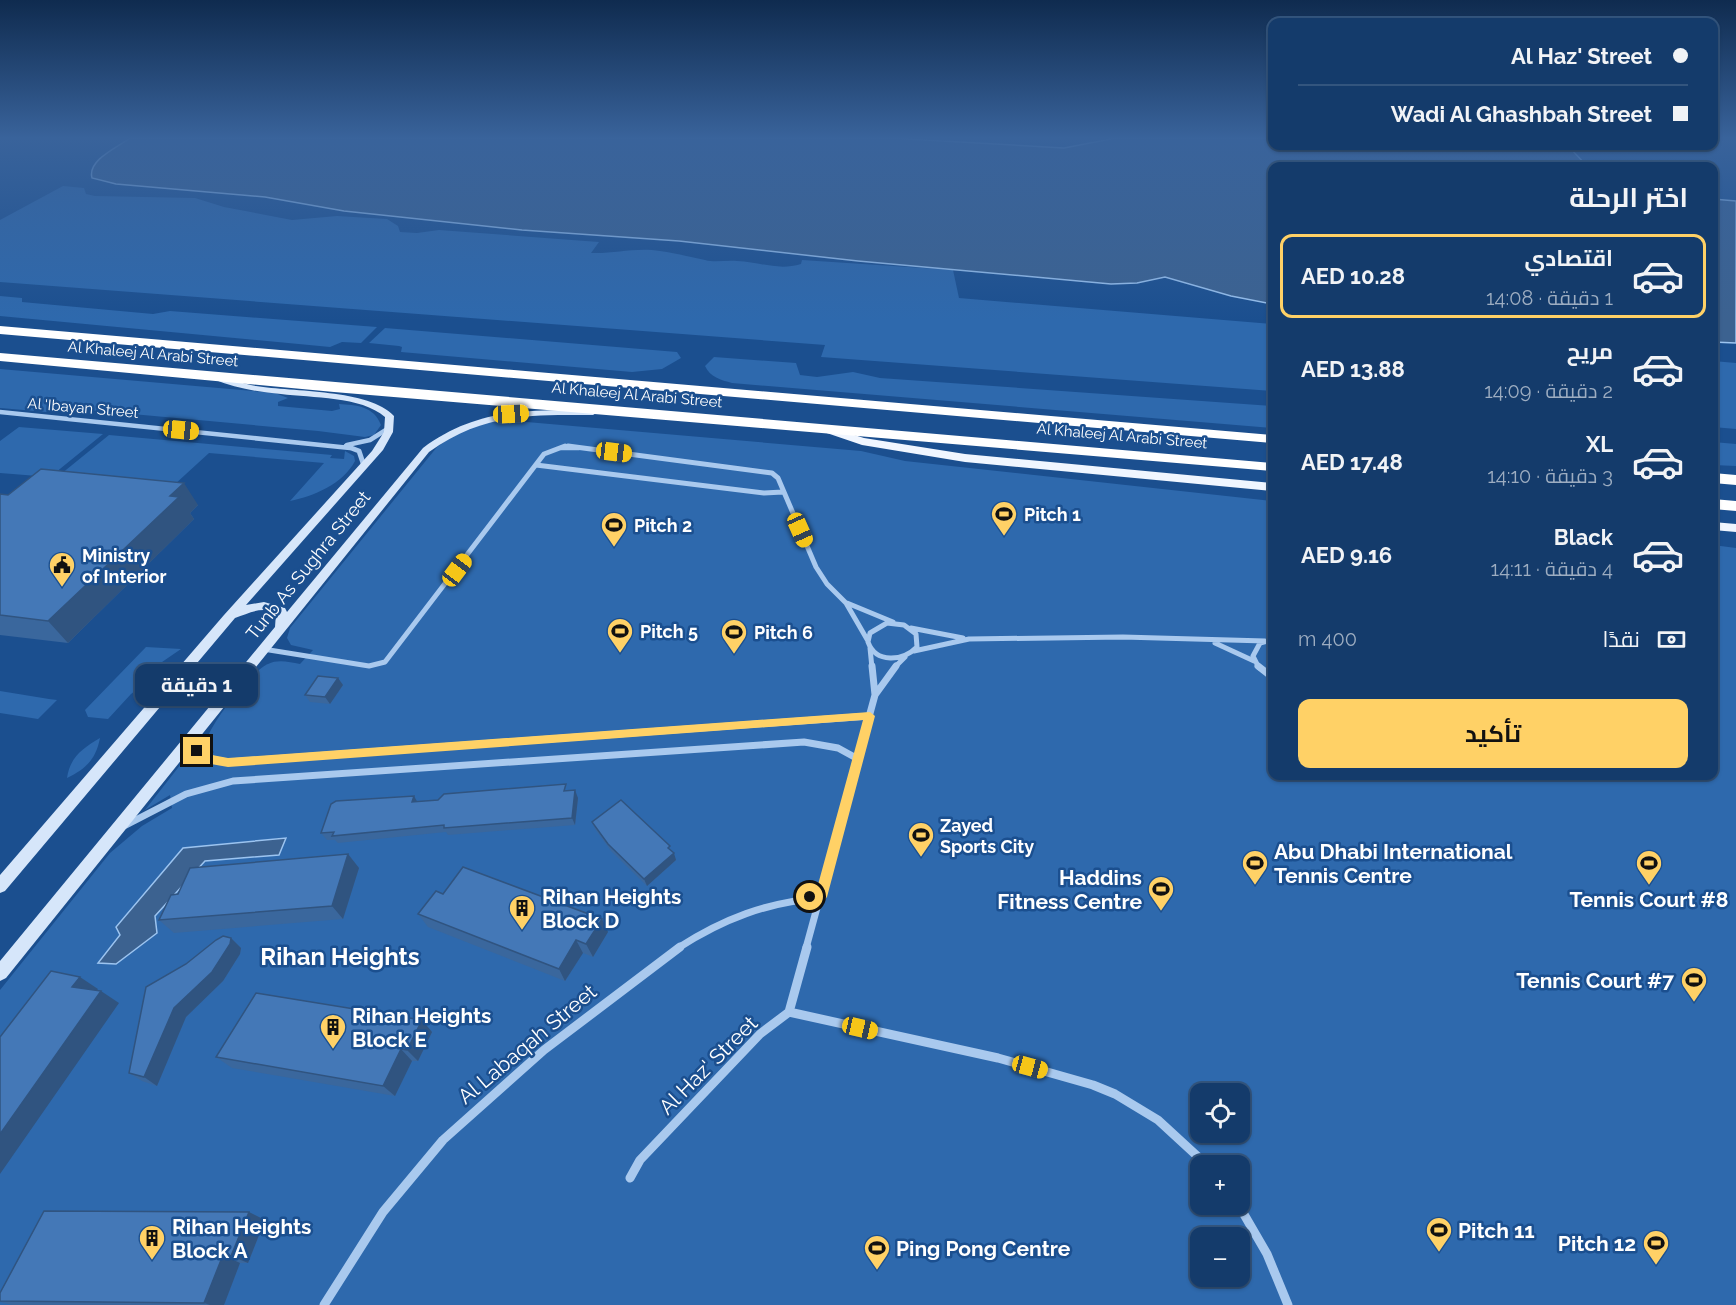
<!DOCTYPE html>
<html lang="ar">
<head>
<meta charset="utf-8">
<style>
	:root { --surface:#143b6b; --page:#214673; --text:#f1f3f6; --muted:#9dadc1; --line:#33557e; --accent:#ffd166 }
	body { margin:0; font-family:Raleway,Cairo,sans-serif; background:var(--page); color:var(--text); direction:rtl; height:100vh; display:flex; flex-direction:column; font-size:22px; white-space:nowrap }
	* { box-sizing:border-box; margin:0 }
	p { font-size:20px; color:var(--muted) }
	.icon { flex:none; width:33px; height:33px; fill:none; stroke:currentColor; stroke-width:2; stroke-linecap:round; stroke-linejoin:round }
	.map { position:relative; flex:1; overflow:hidden; direction:ltr }
	.drawer { position:absolute; left:1268px; top:162px; width:450px; height:618px; display:flex; flex-direction:column; background:var(--surface); border-radius:12px; box-shadow:0 2px 4px #0004,0 0 0 2px var(--line); direction:rtl }
	.drawer>* { flex:none }
	.guide { position:absolute; left:1268px; top:18px; width:450px; height:132px; border-radius:12px; box-shadow:0 2px 4px #0004,0 0 0 2px var(--line); direction:rtl; display:grid; align-content:center; height:132px; padding:0 30px; background:var(--surface) }
	.tools { position:absolute; left:1190px; top:1083px; display:grid; gap:12px }
	.tools a { display:grid; place-items:center; width:60px; height:60px; border-radius:12px; background:var(--surface); box-shadow:0 2px 4px #0004,0 0 0 2px var(--line); font-size:30px }
	.end { position:absolute; width:27px; height:27px; margin:-14px; border:8px solid #ffd166; background:#111; box-shadow:0 0 0 3px #111 }
	.from { border-radius:50% }
	.bubble { position:absolute; height:42px; border-radius:12px; background:var(--surface); box-shadow:0 2px 4px #0004,0 0 0 2px var(--line); font-size:20px; font-weight:700; line-height:42px; text-align:center; direction:rtl }
	.car { position:absolute; width:18px; height:36px; margin:-18px -9px; border-radius:8px; box-shadow:0 0 4px 2px #0007; background:linear-gradient(#f5c518 24%,#345 0 40%,#f5c518 0 76%,#345 0 86%,#f5c518 0) }
	.guide b { display:flex; align-items:center; gap:21px; height:57px; font-size:22px }
	.guide b+b { border-top:2px solid var(--line) }
	.guide i { width:15px; height:15px; background:var(--text) }
	ul { padding:0; list-style:none }
	li { display:flex; align-items:center; gap:18px; height:84px; margin:0 12px 9px; padding:0 18px; border:3px solid transparent; border-radius:12px }
	li div { flex:1 }
	li b { display:block; font-size:22px }
	li em { font-style:normal; font-weight:700 }
	li.current { border-color:var(--accent) }
	li>.icon { width:54px; height:54px; stroke-width:1.5 }
	h2 { padding:0 30px; font-size:27px; line-height:72px }
	.pay { display:flex; align-items:center; gap:15px; height:66px; padding:0 30px; font-size:22px }
	.pay p { margin-inline-start:auto }
	.action { display:flex; gap:12px; margin-top:auto; padding:12px 30px }
	.action a { flex:1; height:69px; border-radius:12px; background:var(--accent); color:#111; font-size:24px; font-weight:700; line-height:69px; text-align:center }
	.map>svg:first-child { display:block }
	.green { fill:#2e69ad; fill-rule:evenodd }
	.water { fill:#3c6290; stroke:#9cc4f0; stroke-width:1.5 }
	.lines { fill:none; stroke-linecap:round; stroke-linejoin:round }
	.street-far3 { stroke:#a9c9ee; stroke-width:4.5 }
	.street-far2 { stroke:#a9c9ee; stroke-width:5 }
	.street-far1 { stroke:#a9c9ee; stroke-width:7 }
	.street { stroke:#a9c9ee; stroke-width:9 }
	.secondary { fill:#d6e6fa; fill-rule:evenodd }
	.primary { fill:#f0f6ff; fill-rule:evenodd }
	.highway { fill:#fff; fill-rule:evenodd }
	.wall { fill:#3a679d }
	.shaded-wall { fill:#305480 }
	.building { fill:#4478b7; stroke:#305480; stroke-width:1.5 }
	.route { fill:#ffd166 }
	.labels { text-anchor:middle; dominant-baseline:central; stroke-width:5; stroke-linejoin:round; paint-order:stroke }
	.far-street-label { font-size:15px; fill:#fff; stroke:#1b4f8f }
	.poi-label { font-size:18px; font-weight:bold; fill:#fff; stroke:#1b4f8f; text-anchor:start }
	.street-label { font-size:18px; fill:#fff; stroke:#1b4f8f }
	.near-poi-label { font-size:21px; font-weight:bold; fill:#fff; stroke:#1b4f8f; text-anchor:start }
	.near-street-label { font-size:21px; fill:#fff; stroke:#1b4f8f }
	.near-neighbourhood-label { font-size:24px; font-weight:bold; fill:#fff; stroke:#1b4f8f }
</style>
</head>
<body>
<div class="map">
<svg width="1736" height="1305" viewBox="0 0 1736 1305">
	<rect width="100%" height="100%" fill="#1b4f8f"/>
	<!-- green -->
	<path class="green" d="M63,186L84,188L86,194L95,196L195,198L224,207L292,220L337,216L387,219L398,226L400,232L417,233L439,230L599,242L591,253C614,254 636,247 660,251C675,253 690,257 705,260C715,263 726,260 737,261C760,262 778,271 801,264L802,260L953,270L959,298L1272,324V391L821,357L825,345L0,282V220Z
		M0,296L22,298V302L153,314L170,311L377,327L361,343L342,342L330,347L0,316Z
		M385,328L677,352L681,358L662,369L632,372L401,352L402,347L399,346L369,343Z
		M714,357L796,363L800,375L817,377L853,372L880,378L1272,406V428L732,383C721,380 710,377 705,366Z
		M1713,361L1736,363V429L1713,427Z
		M0,369L275,393L288,398L278,402V406L332,411L340,409L339,404C356,405 374,406 381,425L374,435L365,437L318,431L88,410L47,412L0,408Z
		M510,417L515,421L861,451L905,461L1272,501V776H1713V545L1736,548V1305H0V990L110,853L142,826L172,808L170,795L145,810L188,755L197,765L214,752L206,745C205,729 252,670 268,664C278,659 289,662 300,664L313,650L291,645L287,638L290,628L437,447L464,428ZM1200,1094H1239V1132H1200ZM1200,1166H1239V1204H1200ZM1200,1238H1239V1276H1200Z
		M19,427L103,434L50,477L0,473V441Z
		M109,435L332,455L330,458L344,459L345,451L354,456L355,461C343,484 314,496 290,501L324,463L209,453L174,485L61,474Z
		M1713,442L1736,444V466L1713,465Z
		M146,647L181,649L146,673L147,682L131,694L108,719L88,717L85,710Z
		M0,691L49,699L57,700L38,719L0,713Z
		M100,738C96,759 86,769 67,778C70,757 83,748 100,738Z"/>
	<!-- water -->
	<path class="water" d="M130,138H889L1064,148L1116,138H1272V146H1568L1587,166H1272V304L1231,296L1165,277L1137,283L1111,284L858,261L679,241L522,230L344,211L265,197L116,184L92,178C87,160 118,147 130,138Z
		M1713,199L1736,201V343L1713,342Z
		M286,838L279,855L205,861L155,916L157,933L116,964L98,963L120,935L116,927L183,848Z"/>
	<g class="lines">
		<!-- street-far3 -->
		<path class="street-far3" d="M0,412L350,448
			M347,445L370,440L389,428
			M561,448H579"/>
		<!-- street-far2 -->
		<path class="street-far2" d="M346,446L359,451L364,466
			M568,446L772,473L778,478L816,567L827,584L846,603L868,641
			M536,465L764,493L783,492
			M847,603L893,622
			M887,623L904,625L916,634L917,647C903,661 876,664 868,642L870,633Z
			M911,628L963,638
			M1215,643L1254,661
			M870,648L872,668
			M263,649L369,666L385,662L544,454L565,446
			M914,651L969,639L1123,637L1265,641
			M894,668L905,657
			M1259,668L1253,656L1260,643L1272,640"/>
		<!-- street-far1 -->
		<path class="street-far1" d="M872,666L875,695
			M1258,666L1272,677
			M194,736C196,756 210,760 228,762L870,716
			M126,825L186,794L233,781L804,742L838,748L858,759
			M678,948C723,919 767,902 821,898
			M806,948L875,695L896,666"/>
		<!-- street -->
		<path class="street" d="M789,1012L998,1058L1093,1085L1115,1094L1158,1120L1208,1166
			M630,1178L640,1160L760,1034L789,1012L807,947
			M1238,1204L1267,1254L1288,1305
			M324,1305L383,1212L443,1140L544,1050L680,947"/>
		<!-- secondary -->
		<path class="secondary" d="M216,374C230,378 242,384 256,386C292,392 370,389 394,416L393,432L383,450L246,605L264,602L285,608L287,612L423,448C468,415 511,410 566,410C575,409 590,407 598,412L593,415C530,415 483,413 429,452L6,978L0,981V961L275,627L276,613C262,606 249,613 235,618L5,891L0,893V875L224,615L372,451L384,432L385,417C361,396 312,398 281,394C257,392 235,388 213,379V375Z"/>
		<!-- primary -->
		<path class="primary" d="M822,425L864,438L965,454L1272,483V491L965,462L862,445L818,430V426Z
			M1713,522L1736,524V532L1713,530Z"/>
		<!-- highway -->
		<path class="highway" d="M0,326L1272,435V443L0,334Z
			M0,353L1272,463V471L334,392L0,361Z
			M1713,473L1736,475V485L1713,483Z
			M1713,499L1736,501V511L1713,509Z"/>
	</g>
	<!-- wall -->
	<path class="wall" d="M0,494L8,495L198,505L190,513L194,519L68,643L0,635Z
		M338,678L343,685L330,704L310,702L305,695Z
		M568,791L578,798L575,825L448,835L446,832L338,843L335,840H327L321,833Z
		M592,822L671,851L676,860L647,886L611,851L595,829Z
		M348,854L359,868L343,919L174,933L159,920L178,894Z
		M443,894L602,919L608,932L593,957L583,953L565,981L428,927L418,914Z
		M231,938L241,948L240,954L223,981L186,1017L157,1086L142,1081L129,1073Z
		M422,1020L432,1032L418,1061H412L395,1096L232,1068L216,1057Z
		M265,1220L248,1263H240L224,1305H12L0,1302V1293Z"/>
	<!-- shaded-wall -->
	<path class="shaded-wall" d="M184,483L198,505L190,513L194,519L68,643L48,621L170,496Z
		M338,678L343,685L330,704L325,697Z
		M575,790L578,798L575,825L572,818Z
		M414,796L418,803L412,802Z
		M674,853L676,860L647,886L644,879Z
		M348,854L359,868L343,919L332,906Z
		M602,919L608,932L593,957L586,944Z
		M231,938L241,948L240,954L223,981L186,1017L157,1086L144,1077L174,1008Z
		M576,940L583,953L565,981L559,969Z
		M80,977L98,989L90,999L72,987Z
		M101,991L119,1003L0,1174V1134Z
		M422,1020L432,1032L418,1061L407,1050Z
		M401,1049L412,1061L395,1096L383,1086Z
		M249,1212L265,1220L248,1263L231,1256Z
		M223,1255L240,1263L224,1305H210L204,1303Z"/>
	<!-- building -->
	<path class="building" d="M41,469L184,483L170,496L179,497L48,621L0,615V494L8,495Z
		M318,676L338,678L325,697L305,695Z
		M566,784L564,791L575,790L572,818L444,828V825L332,836L334,832L321,833L331,804L336,801L414,796L412,802L438,800L444,794Z
		M621,800L670,846L668,848L674,853L644,879L608,844L592,822Z
		M348,854L332,906L159,920L171,895L178,894L190,868Z
		M463,867L602,919L586,944L576,940L559,969L418,914L436,891L443,894Z
		M223,936L231,938L230,944L212,972L174,1008L144,1077L129,1073L146,987L186,964L216,940Z
		M51,971L80,977L72,987L101,991L0,1134V1037Z
		M256,993L422,1020L407,1050L401,1049L383,1086L216,1057Z
		M44,1211L249,1212L231,1256L223,1255L204,1303L0,1301V1293Z"/>
	<!-- sky -->
	<linearGradient id="sky" x2="0" y2="1"><stop stop-color="#0f2b4f"/><stop offset="0.43" stop-color="#39639b"/><stop offset="1" stop-color="#39639b" stop-opacity="0"/></linearGradient>
	<rect width="1736" height="321" fill="url(#sky)"/>
	<!-- route -->
	<path class="route" d="M870,712L875,716L827,897L821,903H810L804,897L806,893L816,892L863,720L228,767L205,763L192,751L197,746L212,755L228,758Z"/>
	<!-- icons -->
	<defs>
		<g id="stadium-pin" transform="scale(1.35)"><path d="M0 17L-7.5 6A9.5 9.5 0 1 1 7.5 6Z" fill="#ffd166" stroke="#1b4f8f"/><path d="M0-5a6.5 5 0 1 0 0 10a6.5 5 0 1 0 0-10ZM-3.5-1.8h7v3.6h-7Z" fill="#111"/></g>
		<g id="civic-pin" transform="scale(1.35)"><path d="M0 17L-7.5 6A9.5 9.5 0 1 1 7.5 6Z" fill="#ffd166" stroke="#1b4f8f"/><path d="M-.6-6.5H3V-4.5H.6V-3L4-1V1h2V6H-6V1h2V-1L-.6-3ZM-1.2 2.5V6h2.4V2.5Z" fill="#111"/></g>
		<g id="building-pin" transform="scale(1.35)"><path d="M0 17L-7.5 6A9.5 9.5 0 1 1 7.5 6Z" fill="#ffd166" stroke="#1b4f8f"/><path d="M-4-6H4V6H1V3H-1V6H-4ZM-2.5-4.3h1.7v1.8h-1.7ZM.8-4.3h1.7v1.8H.8ZM-2.5-1h1.7V.8h-1.7ZM.8-1h1.7V.8H.8Z" fill="#111"/></g>
	</defs>
	<g fill-rule="evenodd">
		<use href="#stadium-pin" x="1004" y="514"/>
		<use href="#stadium-pin" x="614" y="525"/>
		<use href="#civic-pin" x="62" y="565"/>
		<use href="#stadium-pin" x="620" y="631"/>
		<use href="#stadium-pin" x="734" y="632"/>
		<use href="#stadium-pin" x="921" y="835"/>
		<use href="#stadium-pin" x="1255" y="863"/>
		<use href="#stadium-pin" x="1649" y="863"/>
		<use href="#stadium-pin" x="1161" y="889"/>
		<use href="#building-pin" x="522" y="908"/>
		<use href="#stadium-pin" x="1694" y="980"/>
		<use href="#building-pin" x="333" y="1027"/>
		<use href="#stadium-pin" x="1439" y="1230"/>
		<use href="#building-pin" x="152" y="1238"/>
		<use href="#stadium-pin" x="1656" y="1243"/>
		<use href="#stadium-pin" x="877" y="1248"/>
	</g>
	<g class="labels">
		<!-- far-street labels -->
		<g class="far-street-label">
			<text transform="translate(153 354) rotate(5)">Al Khaleej Al Arabi Street</text>
			<text transform="translate(637 395) rotate(5)">Al Khaleej Al Arabi Street</text>
			<text transform="translate(83 408) rotate(5)">Al 'Ibayan Street</text>
			<text transform="translate(1122 436) rotate(5)">Al Khaleej Al Arabi Street</text>
		</g>
		<!-- poi labels -->
		<g class="poi-label">
			<text x="1024" y="514">Pitch 1</text>
			<text x="634" y="525">Pitch 2</text>
			<text x="82" y="555">Ministry<tspan x="82" dy="21">of Interior</tspan></text>
			<text x="640" y="631">Pitch 5</text>
			<text x="754" y="632">Pitch 6</text>
			<text x="940" y="825">Zayed<tspan x="940" dy="21">Sports City</tspan></text>
		</g>
		<!-- street labels -->
		<g class="street-label">
			<text transform="translate(308 565) rotate(-51)">Tunb As Sughra Street</text>
		</g>
		<!-- near-poi labels -->
		<g class="near-poi-label">
			<text x="1274" y="851">Abu Dhabi International<tspan x="1274" dy="24">Tennis Centre</tspan></text>
			<text x="1142" y="877" text-anchor="end">Haddins<tspan x="1142" dy="24">Fitness Centre</tspan></text>
			<text x="542" y="896">Rihan Heights<tspan x="542" dy="24">Block D</tspan></text>
			<text x="1649" y="899" text-anchor="middle">Tennis Court #8</text>
			<text x="1674" y="980" text-anchor="end">Tennis Court #7</text>
			<text x="352" y="1015">Rihan Heights<tspan x="352" dy="24">Block E</tspan></text>
			<text x="172" y="1226">Rihan Heights<tspan x="172" dy="24">Block A</tspan></text>
			<text x="1458" y="1230">Pitch 11</text>
			<text x="1636" y="1243" text-anchor="end">Pitch 12</text>
			<text x="896" y="1248">Ping Pong Centre</text>
		</g>
		<!-- near-street labels -->
		<g class="near-street-label">
			<text transform="translate(527 1044) rotate(-40)">Al Labaqah Street</text>
			<text transform="translate(708 1065) rotate(-45)">Al Haz' Street</text>
		</g>
		<!-- near-neighbourhood labels -->
		<g class="near-neighbourhood-label">
			<text x="340" y="956">Rihan Heights</text>
		</g>
	</g>
</svg>
<div class="tools">
<a><svg class="icon" aria-label="locate" viewBox="0 0 24 24"><circle cx="12" cy="12" r="6"/><path d="M12 2v4M12 18v4M2 12h4M18 12h4"/></svg></a>
<a>+</a>
<a>−</a>
</div>
<i class="end from" style="left:810px;top:897px"></i>
<i class="end" style="left:197px;top:751px"></i>
<div class="bubble" style="left:135px;top:664px;width:123px">1 دقيقة</div>
<i class="car" style="left:511px;top:414px;rotate:87deg"></i>
<i class="car" style="left:181px;top:430px;rotate:96deg"></i>
<i class="car" style="left:614px;top:452px;rotate:97deg"></i>
<i class="car" style="left:800px;top:530px;rotate:156deg"></i>
<i class="car" style="left:457px;top:570px;rotate:37deg"></i>
<i class="car" style="left:860px;top:1028px;rotate:103deg"></i>
<i class="car" style="left:1030px;top:1067px;rotate:105deg"></i>
<div class="guide">
<b><i class="from"></i>Al Haz' Street</b>
<b><i></i>Wadi Al Ghashbah Street</b>
</div>
<section class="drawer">
<h2>اختر الرحلة</h2>
<ul>
<li class="current"><svg class="icon" aria-label="car" viewBox="0 0 24 24"><path d="M5 17H2v-5l4-1 3-4h7l3 4 3 1v5h-3M9 17h6M6 11h13"/><circle cx="7" cy="17" r="2"/><circle cx="17" cy="17" r="2"/></svg><div><b>اقتصادي</b><p>1 دقيقة · 14:08</p></div><em>AED 10.28</em></li>
<li><svg class="icon" aria-label="car" viewBox="0 0 24 24"><path d="M5 17H2v-5l4-1 3-4h7l3 4 3 1v5h-3M9 17h6M6 11h13"/><circle cx="7" cy="17" r="2"/><circle cx="17" cy="17" r="2"/></svg><div><b>مريح</b><p>2 دقيقة · 14:09</p></div><em>AED 13.88</em></li>
<li><svg class="icon" aria-label="car" viewBox="0 0 24 24"><path d="M5 17H2v-5l4-1 3-4h7l3 4 3 1v5h-3M9 17h6M6 11h13"/><circle cx="7" cy="17" r="2"/><circle cx="17" cy="17" r="2"/></svg><div><b>XL</b><p>3 دقيقة · 14:10</p></div><em>AED 17.48</em></li>
<li><svg class="icon" aria-label="car" viewBox="0 0 24 24"><path d="M5 17H2v-5l4-1 3-4h7l3 4 3 1v5h-3M9 17h6M6 11h13"/><circle cx="7" cy="17" r="2"/><circle cx="17" cy="17" r="2"/></svg><div><b>Black</b><p>4 دقيقة · 14:11</p></div><em>AED 9.16</em></li>
</ul>
<div class="pay"><svg class="icon" aria-label="cash" viewBox="0 0 24 24"><path d="M3 7h18v10H3z"/><circle cx="12" cy="12" r="2"/></svg>نقدًا<p>400 m</p></div>
<div class="action"><a>تأكيد</a></div>
</section>
</div>
</body>
</html>
